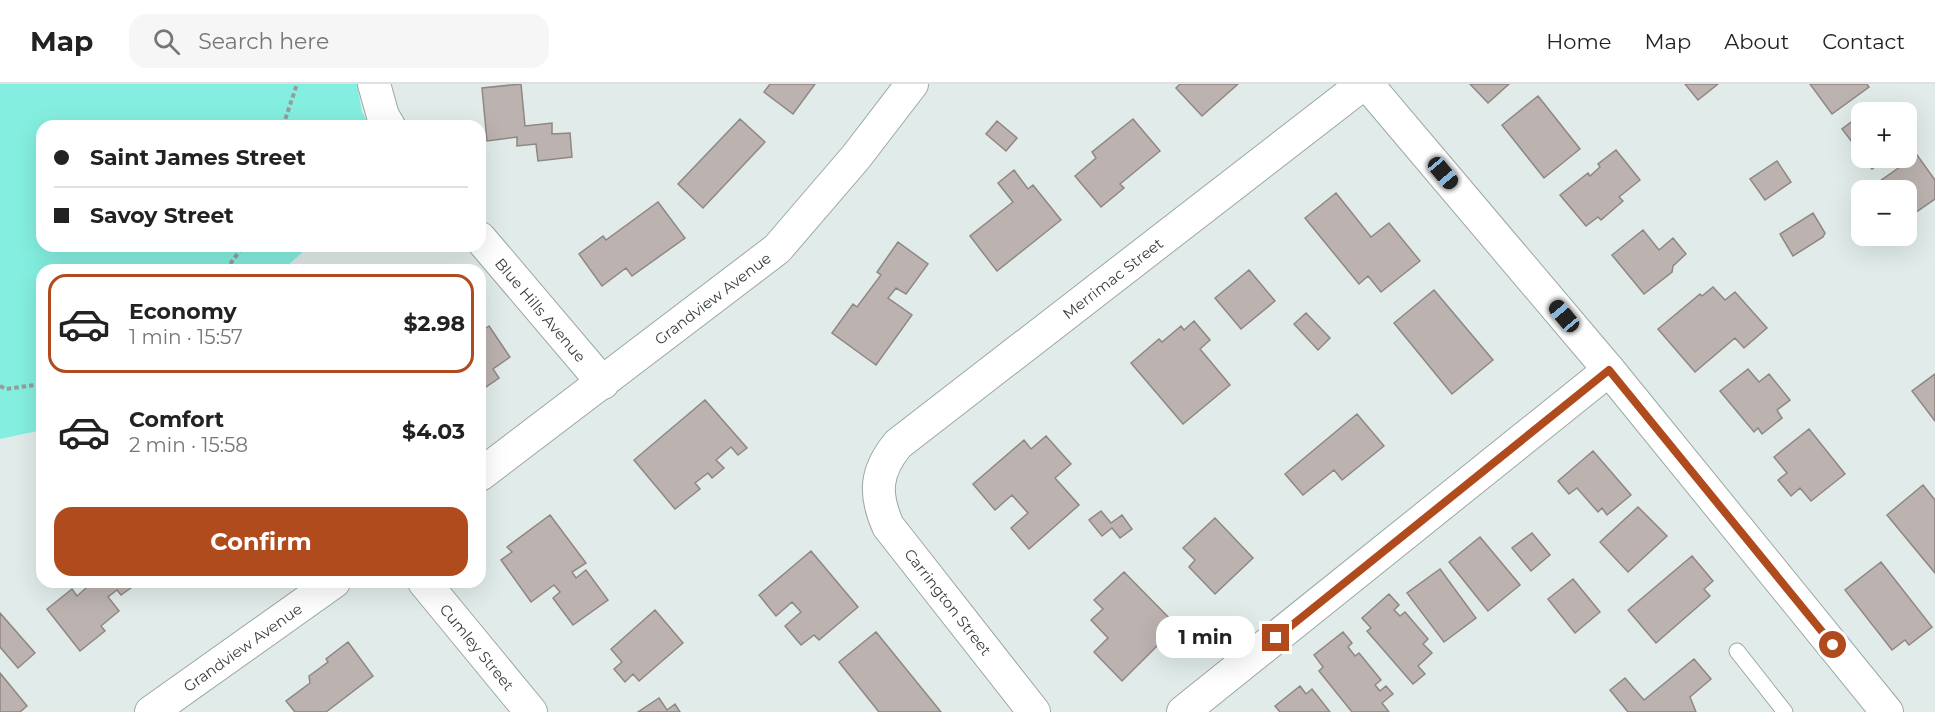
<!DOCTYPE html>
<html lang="en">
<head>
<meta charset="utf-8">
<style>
	:root { --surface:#fff; --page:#f6f6f6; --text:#222; --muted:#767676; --line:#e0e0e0; --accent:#b04b1e }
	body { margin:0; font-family:Montserrat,sans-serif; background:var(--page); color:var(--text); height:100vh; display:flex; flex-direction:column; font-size:22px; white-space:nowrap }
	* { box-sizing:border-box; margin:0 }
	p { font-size:20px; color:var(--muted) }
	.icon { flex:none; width:33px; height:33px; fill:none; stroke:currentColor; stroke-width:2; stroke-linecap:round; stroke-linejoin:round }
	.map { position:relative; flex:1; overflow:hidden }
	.panel { position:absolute; left:36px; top:180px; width:450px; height:324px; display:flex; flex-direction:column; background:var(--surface); border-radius:18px; box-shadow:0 6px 24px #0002 }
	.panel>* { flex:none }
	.banner { position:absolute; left:36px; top:36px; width:450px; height:132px; border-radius:18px; box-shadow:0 6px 24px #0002; display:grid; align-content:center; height:132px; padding:0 18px; background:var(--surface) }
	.tools { position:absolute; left:1851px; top:18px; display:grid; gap:12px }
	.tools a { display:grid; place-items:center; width:66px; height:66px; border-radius:12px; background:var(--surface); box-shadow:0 6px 24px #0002; font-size:30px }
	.end { position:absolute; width:27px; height:27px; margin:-14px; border:8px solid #b04b1e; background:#fff; box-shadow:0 0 0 3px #fff }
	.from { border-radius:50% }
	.bubble { position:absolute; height:42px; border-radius:18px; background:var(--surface); box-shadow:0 6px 24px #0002; font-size:20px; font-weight:700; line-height:42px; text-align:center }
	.car { position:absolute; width:18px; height:36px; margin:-18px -9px; border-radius:8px; box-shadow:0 0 4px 2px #0007; background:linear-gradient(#222 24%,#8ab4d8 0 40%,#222 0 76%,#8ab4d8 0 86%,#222 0) }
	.banner b { display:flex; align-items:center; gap:21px; height:57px; font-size:22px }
	.banner b+b { border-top:2px solid var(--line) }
	.banner i { width:15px; height:15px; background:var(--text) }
	ul { padding:10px 0 0; list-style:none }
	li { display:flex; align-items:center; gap:18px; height:99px; margin:0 12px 9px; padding:0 6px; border:3px solid transparent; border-radius:18px }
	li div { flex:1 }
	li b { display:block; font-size:22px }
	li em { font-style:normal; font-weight:700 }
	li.active { border-color:var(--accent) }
	li>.icon { width:54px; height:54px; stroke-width:1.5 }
	.action { display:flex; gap:12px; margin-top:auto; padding:12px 18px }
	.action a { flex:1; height:69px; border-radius:18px; background:var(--accent); color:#fff; font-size:24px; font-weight:700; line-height:69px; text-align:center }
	header { display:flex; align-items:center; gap:36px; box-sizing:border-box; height:84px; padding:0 30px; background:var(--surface); border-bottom:2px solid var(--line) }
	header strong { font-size:28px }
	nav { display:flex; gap:33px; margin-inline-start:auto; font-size:21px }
	.search { width:420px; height:54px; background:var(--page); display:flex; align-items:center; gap:15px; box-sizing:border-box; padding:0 21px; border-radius:18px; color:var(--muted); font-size:22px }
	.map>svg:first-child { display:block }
	.green { fill:#84efe0 }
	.building { fill:#bcb3b0; stroke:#8f8783; stroke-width:1.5 }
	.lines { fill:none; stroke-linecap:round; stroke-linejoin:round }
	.service-casing { stroke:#9da7a5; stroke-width:17 }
	.minor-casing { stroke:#9da7a5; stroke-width:34 }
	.path { stroke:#959d9c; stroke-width:4; stroke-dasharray:4.5 3; stroke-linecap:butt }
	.service { stroke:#fff; stroke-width:15 }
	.minor { stroke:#fff; stroke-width:32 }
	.route { stroke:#b04b1e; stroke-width:8 }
	.labels { text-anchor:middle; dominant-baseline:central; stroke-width:4.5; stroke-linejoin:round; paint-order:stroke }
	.street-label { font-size:15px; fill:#393d3d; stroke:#fff }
</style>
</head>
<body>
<header>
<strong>Map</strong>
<div class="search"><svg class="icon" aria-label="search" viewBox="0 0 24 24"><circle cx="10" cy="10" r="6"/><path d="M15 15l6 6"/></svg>Search here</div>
<nav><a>Home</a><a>Map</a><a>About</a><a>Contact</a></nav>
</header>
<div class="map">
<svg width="1935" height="628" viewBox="0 0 1935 628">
	<rect width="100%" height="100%" fill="#e1ecea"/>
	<!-- green -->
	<path class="green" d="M0,0H357L362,28L370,42H42V162H309L283,186H42V346L0,355Z"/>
	<!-- building -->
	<path class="building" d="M521,0L525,42L552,39V50L570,49L572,73L538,77L536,60L517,62V53L487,57L482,4Z
		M770,0H815L793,30L764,8Z
		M1180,0H1238L1202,32L1176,4Z
		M1470,0H1509L1488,19Z
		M1685,0H1718L1698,16Z
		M1810,0H1867L1869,3L1832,30Z
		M1538,12L1580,65L1544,94L1502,41Z
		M1862,30V71L1842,45Z
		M740,35L765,58L703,124L678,100Z
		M1133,35L1160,67L1120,100L1124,104L1101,123L1075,92L1096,74L1092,68Z
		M997,37L1017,54L1006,67L986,50Z
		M1616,66L1640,96L1619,113L1623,117L1601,136L1598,133L1586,142L1560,111L1588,89L1590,92L1600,83L1598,80Z
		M1917,71L1935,96V115L1906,135V106H1886L1880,97Z
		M1863,74H1887L1872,85Z
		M1777,77L1791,98L1765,116L1750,95Z
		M1014,86L1028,105L1033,101L1061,136L997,187L970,152L1013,118L998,99Z
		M1336,109L1371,153L1389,139L1420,177L1381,208L1368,192L1359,200L1305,134Z
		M658,118L685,154L632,192L626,184L602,202L579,170L603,152L606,156Z
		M1813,129L1825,149L1823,153L1793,172L1780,150Z
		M1643,146L1659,166L1673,154L1686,170L1673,182L1672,188L1644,210L1612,171Z
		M898,158L928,180L906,210L896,204L888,214L912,231L876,281L832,249L853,220L857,223L881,191L877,188Z
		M1249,186L1275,217L1241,245L1215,214Z
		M1713,203L1725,216L1735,208L1767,244L1744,264L1735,254L1695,288L1658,245L1700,210L1702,212Z
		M1434,206L1493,276L1452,310L1394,239Z
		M1306,229L1330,254L1318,266L1294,240Z
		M1194,237L1210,256L1200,265L1230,301L1183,340L1131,279L1159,255L1162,258L1181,242L1184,246Z
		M489,242L510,273L493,285L499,294L480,307V248Z
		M1748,285L1759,298L1769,290L1790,316L1777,326L1782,334L1762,350L1758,344L1754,348L1720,307Z
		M1935,290V337L1912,307Z
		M705,316L747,364L738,371L731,363L716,376L724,384L712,394L708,389L695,399L700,405L675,425L634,376Z
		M1357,330L1384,362L1342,396L1334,386L1303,411L1285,390Z
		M1809,345L1845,390L1811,417L1800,404L1791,412L1778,396L1787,389L1774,373Z
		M1046,352L1071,380L1055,394L1079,421L1029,465L1011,444L1028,429L1012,411L995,426L973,400L1024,356L1031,365Z
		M1593,367L1631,411L1607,431L1602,424L1598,428L1577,404L1569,410L1558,397Z
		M1923,401L1935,416V489L1887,431Z
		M1638,423L1667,452L1628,488L1600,458Z
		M1101,427L1111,439L1122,431L1132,445L1120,454L1112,444L1102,452L1089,436Z
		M550,431L586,479L572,488L576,494L586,486L608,516L573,541L553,514L560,508L554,501L531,518L501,476L512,468L507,463Z
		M1215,434L1253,474L1215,510L1189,483L1195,476L1183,464Z
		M1532,449L1550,471L1531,487L1512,464Z
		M1480,453L1520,501L1488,527L1449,478Z
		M811,467L858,523L819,556L814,551L801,561L785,542L801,528L792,518L776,532L759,511Z
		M1692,472L1713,497L1704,505L1710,512L1656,559L1628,526Z
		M1881,478L1932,543L1909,561L1905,556L1892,566L1845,506Z
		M1440,485L1476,534L1444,558L1407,509Z
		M1124,488L1177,542L1122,597L1094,568L1108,554L1091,536L1103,525L1094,516Z
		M1573,495L1600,528L1575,549L1548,515Z
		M93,498H133L132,503L121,511L117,506L108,513L119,527L101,542L105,547L80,567L47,525L72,505L77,512Z
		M1389,510L1399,521L1394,526L1400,532L1405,528L1428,555L1423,560L1432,569L1418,582L1425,590L1413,600L1367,547L1371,544L1362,534Z
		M655,526L683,559L639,597L633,590L625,598L614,585L622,578L611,565Z
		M0,529L35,569L18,584L0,563Z
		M876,548L941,628H879L839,578Z
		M1343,548L1352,559L1348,563L1355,572L1359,569L1381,596L1375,601L1380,607L1386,602L1393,610L1382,619L1389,628H1352L1319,587L1323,583L1314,571Z
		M348,558L373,592L326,628H295L286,617L310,599L309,592L328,578L326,575Z
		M1694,575L1711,595L1690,613L1696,628H1628L1610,606L1625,594L1644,616Z
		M0,589L27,622L20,628H0Z
		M1300,602L1306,610L1312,605L1330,628H1280L1275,622Z
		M659,614L667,626L675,620L680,628H638Z"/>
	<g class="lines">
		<!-- service casing -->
		<g class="service-casing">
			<path id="service" d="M1737,567L1785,628"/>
		</g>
		<!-- minor casing -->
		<g class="minor-casing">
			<g id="minor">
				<path d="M374,0L383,32L389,42"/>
				<path d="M1367,0L1609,286L1887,628"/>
				<path id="s1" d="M480,154L603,299"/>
				<path id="s2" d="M480,391L777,165L856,73L912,0"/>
				<path id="s3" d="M424,498L531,628"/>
				<path id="s4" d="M151,628L334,498"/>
				<path id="s5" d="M1034,628L888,442C874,410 875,388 898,360L1363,0"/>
				<path d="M1183,628L1609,286"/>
			</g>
		</g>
		<!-- path -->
		<path class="path" d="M283,42L297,0
			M226,186L243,162
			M0,302L6,305L42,300"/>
		<!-- service -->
		<use href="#service" class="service"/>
		<!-- minor -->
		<use href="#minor" class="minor"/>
	</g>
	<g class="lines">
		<!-- route -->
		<path class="route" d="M1276,554L1609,286L1833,561"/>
	</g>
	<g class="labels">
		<!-- street labels -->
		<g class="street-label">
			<text stroke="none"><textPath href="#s5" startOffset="596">Merrimac Street</textPath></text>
			<text stroke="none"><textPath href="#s2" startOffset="292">Grandview Avenue</textPath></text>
			<text stroke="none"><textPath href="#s1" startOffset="94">Blue Hills Avenue</textPath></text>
			<text transform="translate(948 518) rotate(52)">Carrington Street</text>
			<text stroke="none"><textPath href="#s4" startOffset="112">Grandview Avenue</textPath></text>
			<text stroke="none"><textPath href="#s3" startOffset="84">Cumley Street</textPath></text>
		</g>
	</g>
</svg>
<div class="tools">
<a>+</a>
<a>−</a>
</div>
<i class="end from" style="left:1833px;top:561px"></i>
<i class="end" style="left:1276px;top:554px"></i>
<div class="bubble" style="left:1156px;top:532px;width:99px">1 min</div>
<i class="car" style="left:1443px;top:89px;rotate:140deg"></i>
<i class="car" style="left:1564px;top:232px;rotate:320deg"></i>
<div class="banner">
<b><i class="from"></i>Saint James Street</b>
<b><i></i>Savoy Street</b>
</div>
<section class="panel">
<ul>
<li class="active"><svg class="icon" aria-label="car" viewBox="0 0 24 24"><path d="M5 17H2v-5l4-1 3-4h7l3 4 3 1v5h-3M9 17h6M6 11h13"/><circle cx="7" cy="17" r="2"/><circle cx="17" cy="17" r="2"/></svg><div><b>Economy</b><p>1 min · 15:57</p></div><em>$2.98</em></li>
<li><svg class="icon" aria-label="car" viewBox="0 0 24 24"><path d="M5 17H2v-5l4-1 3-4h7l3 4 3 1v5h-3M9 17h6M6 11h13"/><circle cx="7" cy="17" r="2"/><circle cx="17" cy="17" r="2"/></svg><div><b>Comfort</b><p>2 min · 15:58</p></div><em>$4.03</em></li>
</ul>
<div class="action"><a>Confirm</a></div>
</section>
</div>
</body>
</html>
